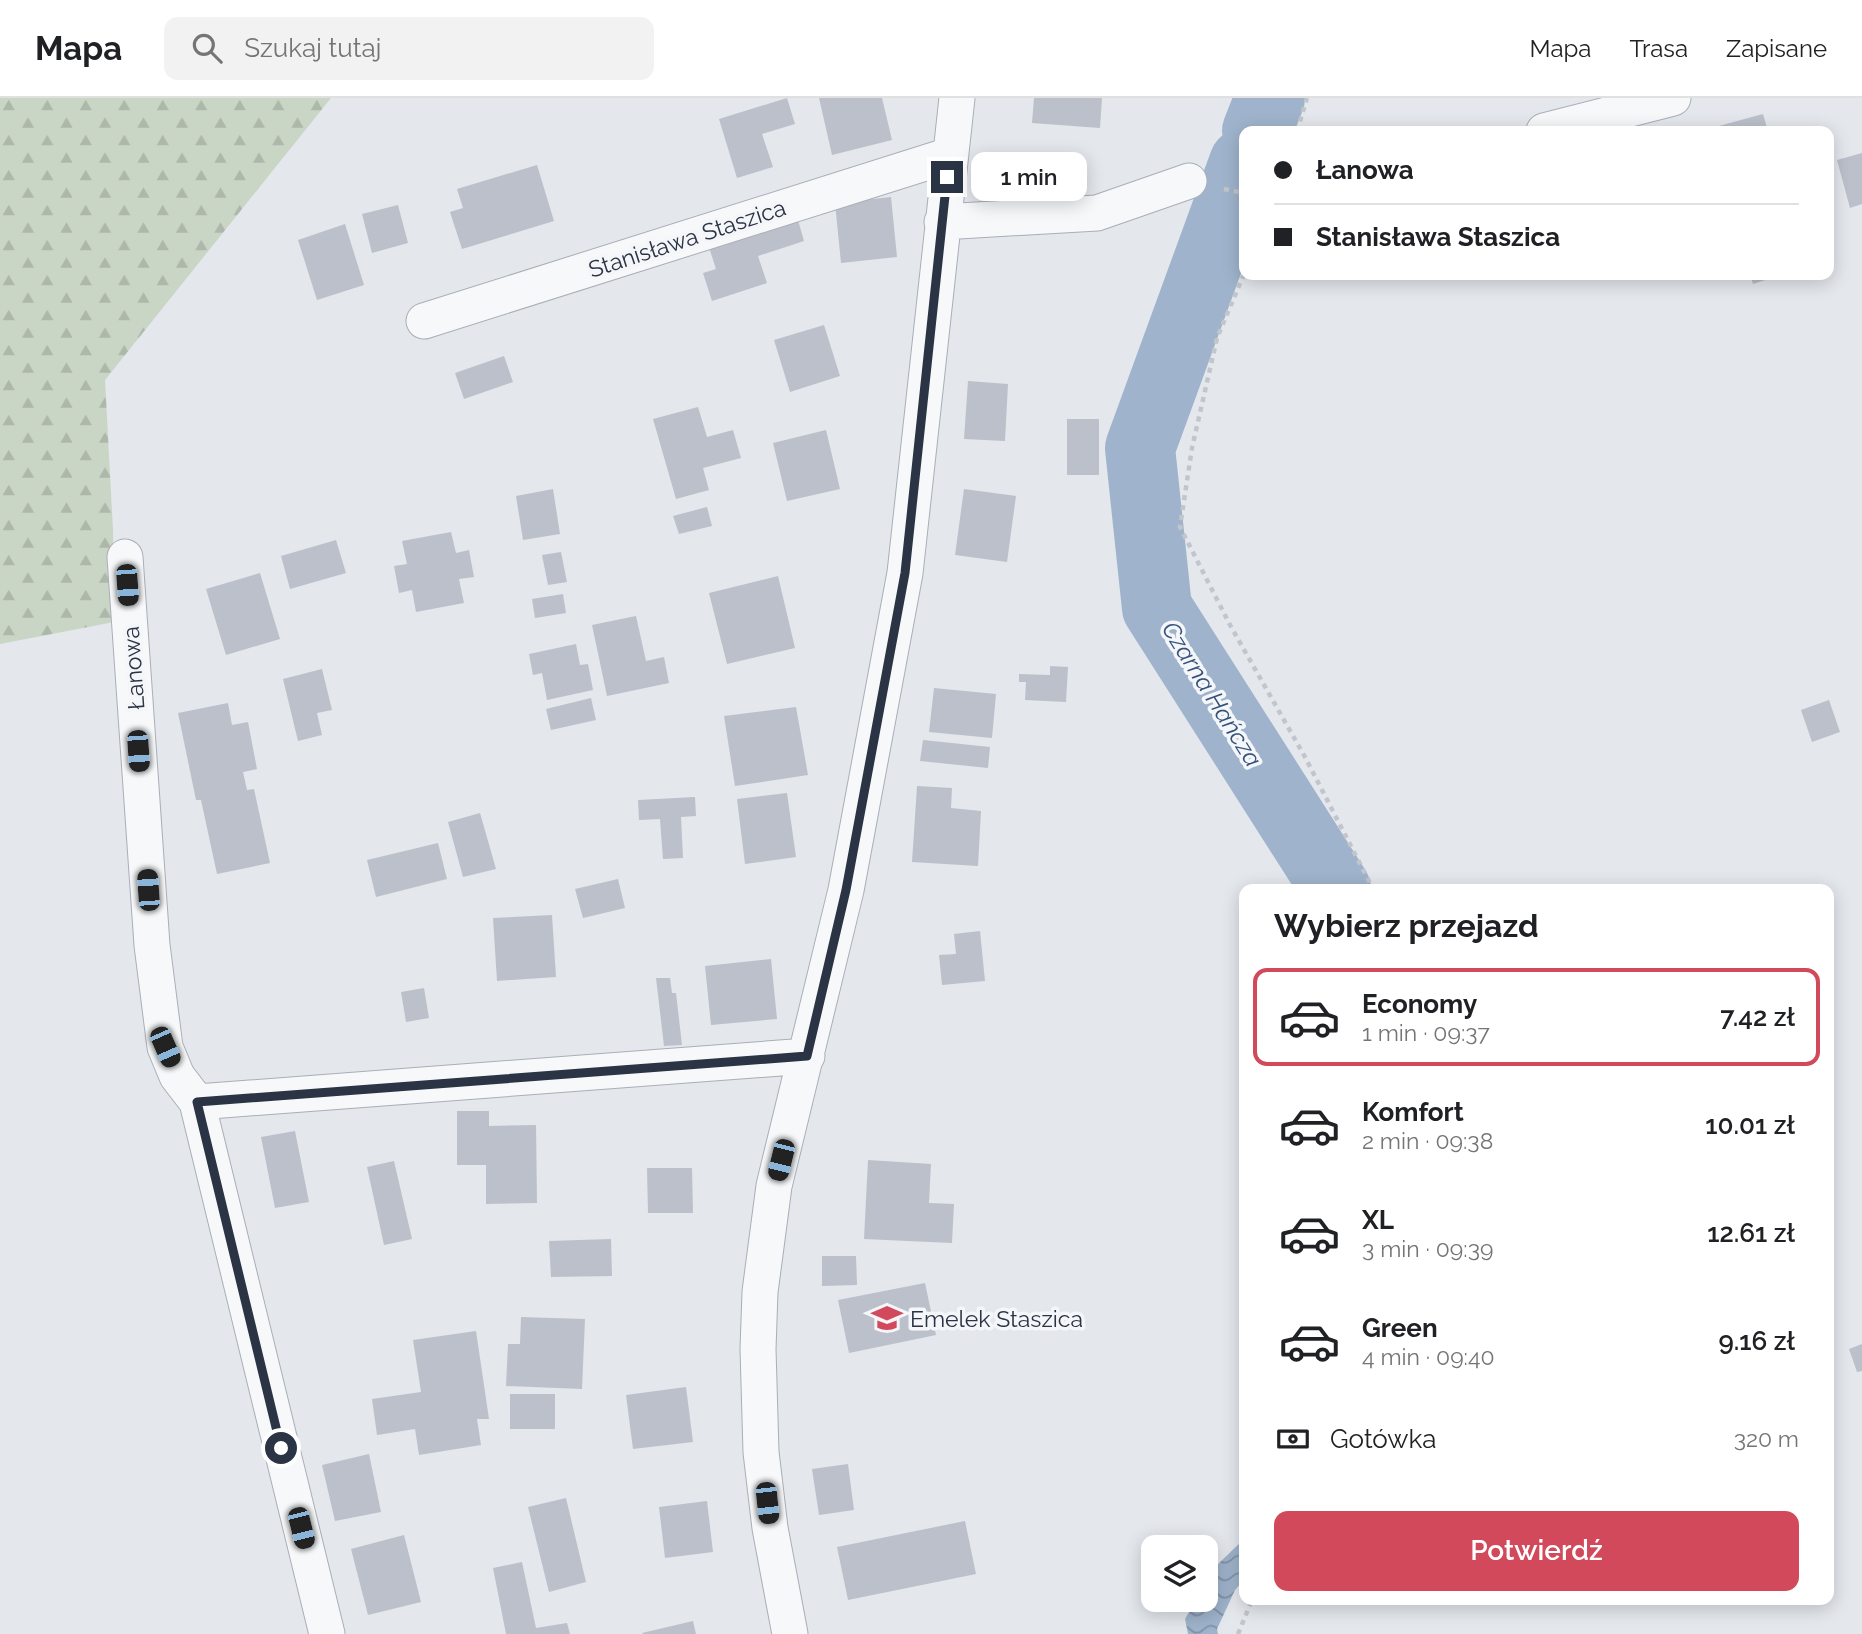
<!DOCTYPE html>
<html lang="pl">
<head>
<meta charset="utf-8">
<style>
	:root { --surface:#fff; --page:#f2f2f2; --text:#202124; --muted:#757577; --line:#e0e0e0; --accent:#d1495b }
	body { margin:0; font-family:Raleway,sans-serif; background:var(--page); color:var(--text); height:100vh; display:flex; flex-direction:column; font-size:26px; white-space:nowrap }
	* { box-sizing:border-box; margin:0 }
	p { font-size:23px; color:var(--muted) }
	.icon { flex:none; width:38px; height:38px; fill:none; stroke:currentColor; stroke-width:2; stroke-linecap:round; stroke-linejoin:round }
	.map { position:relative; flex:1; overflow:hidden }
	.side { position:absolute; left:1239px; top:786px; width:595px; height:721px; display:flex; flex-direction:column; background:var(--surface); border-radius:14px; box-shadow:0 4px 18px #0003 }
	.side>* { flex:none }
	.banner { position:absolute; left:1239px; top:28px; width:595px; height:154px; border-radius:14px; box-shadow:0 4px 18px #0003; display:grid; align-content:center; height:154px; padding:0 35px; background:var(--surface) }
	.tools { position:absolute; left:1141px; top:1437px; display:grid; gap:14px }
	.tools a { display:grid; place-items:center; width:77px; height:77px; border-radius:14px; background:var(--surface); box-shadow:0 4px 18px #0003; font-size:35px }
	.end { position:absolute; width:32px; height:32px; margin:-16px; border:9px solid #2b3445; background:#fff; box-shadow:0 0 0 4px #fff }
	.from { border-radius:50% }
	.bubble { position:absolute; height:49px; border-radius:14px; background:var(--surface); box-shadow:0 4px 18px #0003; font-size:23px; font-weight:600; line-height:49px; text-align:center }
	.car { position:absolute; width:21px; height:42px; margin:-21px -10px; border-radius:9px; box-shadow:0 0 5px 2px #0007; background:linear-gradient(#222 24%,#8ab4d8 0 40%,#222 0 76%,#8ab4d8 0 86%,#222 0) }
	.banner b { display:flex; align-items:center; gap:24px; height:66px; font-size:26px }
	.banner b+b { border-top:2px solid var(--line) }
	.banner i { width:18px; height:18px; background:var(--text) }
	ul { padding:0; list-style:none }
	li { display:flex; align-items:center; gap:21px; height:98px; margin:0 14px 10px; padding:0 21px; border:4px solid transparent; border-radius:14px }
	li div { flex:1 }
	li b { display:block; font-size:26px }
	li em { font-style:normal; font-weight:600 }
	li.on { border-color:var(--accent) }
	li>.icon { width:63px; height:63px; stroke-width:1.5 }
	h2 { padding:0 35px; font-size:32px; line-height:84px }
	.pay { display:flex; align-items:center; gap:18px; height:77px; padding:0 35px; font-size:26px }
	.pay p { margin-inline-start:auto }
	.action { display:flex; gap:14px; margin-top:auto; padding:14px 35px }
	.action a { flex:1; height:80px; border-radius:14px; background:var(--accent); color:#fff; font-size:28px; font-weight:600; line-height:80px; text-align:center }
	header { display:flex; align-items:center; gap:42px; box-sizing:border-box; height:98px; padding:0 35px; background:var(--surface); border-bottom:2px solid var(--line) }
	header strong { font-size:33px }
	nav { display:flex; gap:38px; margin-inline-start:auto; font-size:24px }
	.search { width:490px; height:63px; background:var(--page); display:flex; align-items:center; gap:18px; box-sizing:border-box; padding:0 24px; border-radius:14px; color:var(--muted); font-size:26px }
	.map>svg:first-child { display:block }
	.forest { fill:url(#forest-firs) }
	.water { fill:url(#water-waves) }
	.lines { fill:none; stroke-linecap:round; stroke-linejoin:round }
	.river { stroke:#9fb4cc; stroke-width:70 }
	.building { fill:#bbc0ca }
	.street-casing { stroke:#a9aeb7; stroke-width:37 }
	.path { stroke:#c2c5cb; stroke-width:4.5; stroke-dasharray:5 5; stroke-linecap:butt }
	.street { stroke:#f7f8fa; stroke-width:35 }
	.route { stroke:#2b3445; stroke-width:9 }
	.labels { text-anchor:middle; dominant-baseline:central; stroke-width:7; stroke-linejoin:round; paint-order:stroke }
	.street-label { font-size:23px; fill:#2b3445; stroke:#f4f6f9 }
	.poi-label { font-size:23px; fill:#2b3445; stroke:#f4f6f9; text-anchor:start }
	.water-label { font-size:24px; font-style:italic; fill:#34527a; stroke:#f4f6f9 }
</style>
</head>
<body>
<header>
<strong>Mapa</strong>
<div class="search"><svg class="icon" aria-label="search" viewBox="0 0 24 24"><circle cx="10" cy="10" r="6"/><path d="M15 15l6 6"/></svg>Szukaj tutaj</div>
<nav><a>Mapa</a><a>Trasa</a><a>Zapisane</a></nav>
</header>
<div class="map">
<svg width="1862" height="1536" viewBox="0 0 1862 1536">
	<defs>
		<pattern id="forest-firs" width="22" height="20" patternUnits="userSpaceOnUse" patternTransform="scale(1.75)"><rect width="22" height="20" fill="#c9d6c5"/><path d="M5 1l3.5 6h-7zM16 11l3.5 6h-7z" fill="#adb8ab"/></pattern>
		<pattern id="water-waves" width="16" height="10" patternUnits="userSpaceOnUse" patternTransform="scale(1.75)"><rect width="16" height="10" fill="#9fb4cc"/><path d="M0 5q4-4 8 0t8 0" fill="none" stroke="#8293a7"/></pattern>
	</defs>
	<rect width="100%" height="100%" fill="#e4e7ec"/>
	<!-- forest -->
	<path class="forest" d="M0,0H331L105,282L113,432L114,524L0,546Z"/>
	<!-- water -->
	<path class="water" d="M1244,1441V1482L1235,1492L1217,1531L1218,1536H1188L1185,1521L1196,1502H1206V1485L1216,1468Z"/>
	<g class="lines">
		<!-- river -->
		<path class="river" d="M1257,33L1270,0
			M1244,65L1140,350L1157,510L1336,791"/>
	</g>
	<!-- building -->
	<path class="building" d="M787,0L795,26L762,36L773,69L737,80L719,21Z
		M819,0H882L892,42L832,57Z
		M1034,0H1102L1100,30L1032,25Z
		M1763,16L1768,33H1704V32Z
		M1862,55V106L1850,110L1837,62Z
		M537,67L554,123L462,151L450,114L463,110L457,91Z
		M891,99L897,159L841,165L835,105Z
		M398,107L408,145L372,155L362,116Z
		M796,115L804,143L758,158L767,185L712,203L703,175L716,171L707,143Z
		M345,126L364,187L317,202L298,142Z
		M1750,177H1781L1753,186Z
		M824,227L840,278L790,294L774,242Z
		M504,258L513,284L464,301L455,275Z
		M968,283L1008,286L1005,343L964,341Z
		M698,309L707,339L733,332L741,360L703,370L709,392L676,401L653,321Z
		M1067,321H1099V377H1067Z
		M826,332L840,391L787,403L773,345Z
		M553,391L560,436L523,442L516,398Z
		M964,391L1016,398L1007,464L955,457Z
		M707,409L712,428L679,436L673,418Z
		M451,434L456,455L469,452L474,479L459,481L464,505L416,514L412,492L399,495L394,468L407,466L402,443Z
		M336,442L346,475L290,491L281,458Z
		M561,454L567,484L548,487L542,457Z
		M260,475L280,541L226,557L206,491Z
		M778,478L795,550L727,566L709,495Z
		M563,496L566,515L535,520L532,501Z
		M636,518L646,563L664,559L669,585L607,598L592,527Z
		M576,546L580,567L588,566L593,592L547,602L542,575L533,577L529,556Z
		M1050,568L1068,569L1066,604L1025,602L1026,584H1019V576L1050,577Z
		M322,571L332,612L317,615L322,637L298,643L283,581Z
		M934,590L996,596L992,640L929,634Z
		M591,600L596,622L551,632L546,611Z
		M1829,602L1840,634L1812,644L1801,612Z
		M228,605L232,627L248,624L257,671L243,674L247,692L254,691L270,765L217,776L201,702H196L178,615Z
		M796,609L808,677L735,688L724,618Z
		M923,642L990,649L988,670L920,663Z
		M917,688L952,690L951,710L981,713L978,768L912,764Z
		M787,695L796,759L745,766L737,701Z
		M695,699L696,718L681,719L683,760L663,761L660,721L639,722L638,702Z
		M480,715L496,771L463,779L448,724Z
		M438,745L447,781L376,799L367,762Z
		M618,781L625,810L583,820L575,791Z
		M552,817L556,879L497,883L493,820Z
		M980,833L985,883L942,887L939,857L956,856L954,836Z
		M771,861L777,921L711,927L705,868Z
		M656,880H670L672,895H676L682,947L664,948Z
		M424,890L429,920L406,924L401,894Z
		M457,1013H489V1028L536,1027L537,1105L486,1106V1067H457Z
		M295,1033L309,1104L275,1110L261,1039Z
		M868,1062L931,1066L929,1105L954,1106L952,1145L864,1141Z
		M394,1063L412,1141L384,1147L367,1069Z
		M647,1070H692L693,1115H648Z
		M611,1141L612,1178L551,1179L549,1143Z
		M822,1158H856L857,1187L822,1188Z
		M925,1185L936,1237L849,1255L838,1202Z
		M521,1219L585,1221L582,1291L506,1288L508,1246H520Z
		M476,1233L489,1321H477L481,1347L419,1357L415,1331L377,1337L372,1301L421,1294L413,1242Z
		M1862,1246V1273L1857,1274L1849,1251Z
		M686,1289L693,1344L633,1351L626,1297Z
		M510,1296H555V1331H510Z
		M369,1356L381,1414L335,1423L322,1367Z
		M848,1366L854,1412L819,1417L812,1371Z
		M566,1400L586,1484L549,1494L528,1409Z
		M707,1403L713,1454L665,1460L659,1409Z
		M965,1423L976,1476L848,1502L837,1449Z
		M404,1437L421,1504L368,1517L351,1451Z
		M522,1464L536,1530L567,1525L570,1536H506L493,1470Z
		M693,1523L696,1536H643L642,1535Z"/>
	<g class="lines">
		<!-- street casing -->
		<g class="street-casing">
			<path id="street" d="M1544,33L1673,0
				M942,124L1097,115L1189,83
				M424,223L950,57
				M125,459L152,847L165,949L177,978L197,1004L327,1536
				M197,1004L807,958
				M790,1536L770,1430L761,1354L758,1251L760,1194L774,1088L846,792L905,475L957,0"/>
		</g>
		<!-- path -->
		<path class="path" d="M1297,33L1307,0
			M1224,91L1244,95
			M1244,176L1217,240L1192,350L1180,429L1230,527L1305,659L1373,791
			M1238,1536L1252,1502"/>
		<!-- street -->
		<use href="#street" class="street"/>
	</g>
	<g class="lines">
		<!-- route -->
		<path class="route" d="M281,1350L197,1004L807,958L846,792L905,475L947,79"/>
	</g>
	<!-- icons -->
	<defs>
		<g id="school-bare" transform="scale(2.415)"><path d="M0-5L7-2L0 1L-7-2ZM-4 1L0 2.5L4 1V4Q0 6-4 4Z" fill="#d1495b" stroke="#f4f6f9" stroke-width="2.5" paint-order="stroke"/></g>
	</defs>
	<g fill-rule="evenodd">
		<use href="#school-bare" x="887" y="1220"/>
	</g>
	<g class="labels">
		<!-- street labels -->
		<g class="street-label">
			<text transform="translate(687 140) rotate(-18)">Stanisława Staszica</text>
			<text transform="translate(133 570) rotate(-94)">Łanowa</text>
		</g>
		<!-- poi labels -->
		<g class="poi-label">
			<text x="910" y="1220">Emelek Staszica</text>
		</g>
		<!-- water labels -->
		<g class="water-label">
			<text transform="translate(1212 596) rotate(58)">Czarna Hańcza</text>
		</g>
	</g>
</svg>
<div class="tools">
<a><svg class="icon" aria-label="layers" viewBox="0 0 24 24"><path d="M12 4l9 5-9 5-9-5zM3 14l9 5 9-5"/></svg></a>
</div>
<i class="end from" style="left:281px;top:1350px"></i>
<i class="end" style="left:947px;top:79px"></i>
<div class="bubble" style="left:971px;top:54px;width:116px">1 min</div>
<i class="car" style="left:127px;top:487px;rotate:176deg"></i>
<i class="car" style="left:138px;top:653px;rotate:176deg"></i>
<i class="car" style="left:148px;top:792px;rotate:356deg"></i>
<i class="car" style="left:165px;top:949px;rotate:156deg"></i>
<i class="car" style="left:781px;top:1062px;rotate:194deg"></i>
<i class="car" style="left:767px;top:1405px;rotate:174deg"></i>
<i class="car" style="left:301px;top:1430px;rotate:166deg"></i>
<div class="banner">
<b><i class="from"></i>Łanowa</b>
<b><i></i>Stanisława Staszica</b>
</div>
<section class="side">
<h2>Wybierz przejazd</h2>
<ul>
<li class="on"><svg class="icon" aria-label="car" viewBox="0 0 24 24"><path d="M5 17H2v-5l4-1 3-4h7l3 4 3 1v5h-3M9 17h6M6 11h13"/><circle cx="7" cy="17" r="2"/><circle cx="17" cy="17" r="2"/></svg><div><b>Economy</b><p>1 min · 09:37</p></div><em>7.42 zł</em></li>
<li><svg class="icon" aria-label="car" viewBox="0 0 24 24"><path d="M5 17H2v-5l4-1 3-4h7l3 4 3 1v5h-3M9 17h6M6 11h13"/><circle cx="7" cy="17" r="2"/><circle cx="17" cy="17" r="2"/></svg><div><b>Komfort</b><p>2 min · 09:38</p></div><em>10.01 zł</em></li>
<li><svg class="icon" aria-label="car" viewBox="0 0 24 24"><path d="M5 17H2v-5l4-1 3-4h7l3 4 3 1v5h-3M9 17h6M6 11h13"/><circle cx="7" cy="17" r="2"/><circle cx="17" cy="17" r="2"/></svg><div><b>XL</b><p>3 min · 09:39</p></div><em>12.61 zł</em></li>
<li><svg class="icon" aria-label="car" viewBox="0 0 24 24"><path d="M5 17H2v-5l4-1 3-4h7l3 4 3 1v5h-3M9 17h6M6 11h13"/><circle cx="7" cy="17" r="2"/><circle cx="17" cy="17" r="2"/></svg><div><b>Green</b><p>4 min · 09:40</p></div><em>9.16 zł</em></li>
</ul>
<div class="pay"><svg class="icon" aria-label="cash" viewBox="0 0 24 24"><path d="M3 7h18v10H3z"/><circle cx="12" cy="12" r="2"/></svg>Gotówka<p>320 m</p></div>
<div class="action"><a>Potwierdź</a></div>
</section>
</div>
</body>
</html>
